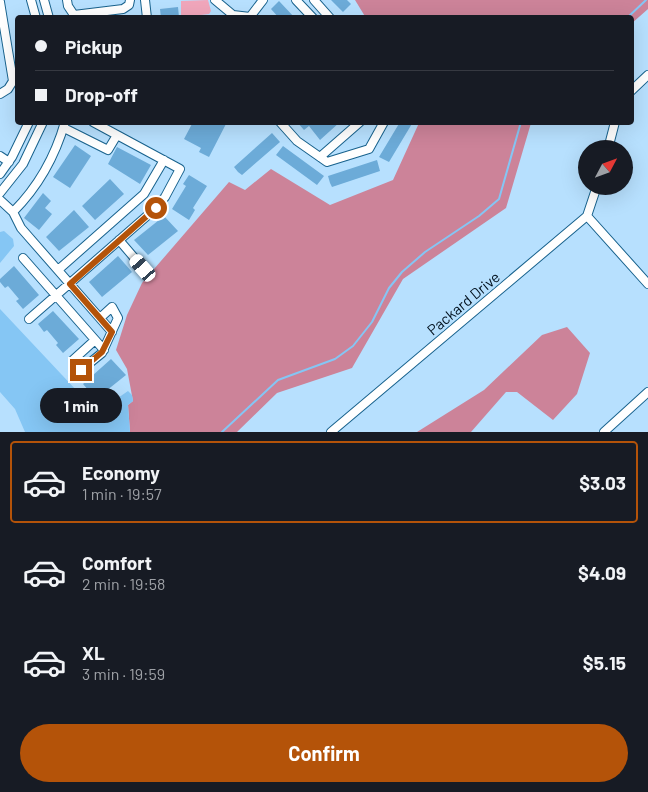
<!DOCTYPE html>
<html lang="en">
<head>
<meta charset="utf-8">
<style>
	:root { --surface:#171b24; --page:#242831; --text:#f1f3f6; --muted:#9ea1a6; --line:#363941; --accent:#b45309 }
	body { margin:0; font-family:Barlow,sans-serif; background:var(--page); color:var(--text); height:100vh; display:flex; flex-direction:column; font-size:19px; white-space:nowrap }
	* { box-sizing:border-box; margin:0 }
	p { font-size:16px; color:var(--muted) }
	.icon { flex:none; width:28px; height:28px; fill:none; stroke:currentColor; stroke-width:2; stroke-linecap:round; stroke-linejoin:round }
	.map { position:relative; height:432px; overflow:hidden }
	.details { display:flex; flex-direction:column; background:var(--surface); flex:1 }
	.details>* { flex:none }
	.guide { position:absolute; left:15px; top:15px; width:619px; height:110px; border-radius:5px; box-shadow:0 5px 20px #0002; display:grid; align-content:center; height:110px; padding:0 20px; background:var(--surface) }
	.needle { width:32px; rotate:49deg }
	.buttons { position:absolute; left:578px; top:140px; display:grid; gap:10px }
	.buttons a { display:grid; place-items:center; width:55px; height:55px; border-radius:50%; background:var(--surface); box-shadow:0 5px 20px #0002; font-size:25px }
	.end { position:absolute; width:22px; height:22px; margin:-11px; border:6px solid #b45309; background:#fff; box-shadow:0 0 0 2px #fff }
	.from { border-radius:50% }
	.bubble { position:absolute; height:35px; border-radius:18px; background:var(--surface); box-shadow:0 5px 20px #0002; font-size:16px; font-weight:700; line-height:35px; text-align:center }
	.car { position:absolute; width:15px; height:30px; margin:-15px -8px; border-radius:6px; box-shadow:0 0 4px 1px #0007; background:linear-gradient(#fff 24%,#345 0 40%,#fff 0 76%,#345 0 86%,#fff 0) }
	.guide b { display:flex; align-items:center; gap:18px; height:48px; font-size:19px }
	.guide b+b { border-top:1px solid var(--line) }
	.guide i { width:12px; height:12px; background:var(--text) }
	ul { padding:9px 0 0; list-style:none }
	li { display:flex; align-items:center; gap:15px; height:82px; margin:0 10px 8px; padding:0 10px; border:2px solid transparent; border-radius:5px }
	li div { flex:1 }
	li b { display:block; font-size:19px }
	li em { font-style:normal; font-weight:700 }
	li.selected { border-color:var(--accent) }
	li>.icon { width:45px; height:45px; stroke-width:1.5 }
	.primary-button { display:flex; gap:10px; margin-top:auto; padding:10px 20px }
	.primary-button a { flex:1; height:58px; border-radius:30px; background:var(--accent); color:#fff; font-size:20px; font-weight:700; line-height:58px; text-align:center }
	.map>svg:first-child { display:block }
	.green { fill:#f0a6bb }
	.forest { fill:#cc8399 }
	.water { fill:#85c6f4 }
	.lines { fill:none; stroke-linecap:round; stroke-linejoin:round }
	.stream { stroke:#85c6f4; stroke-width:2 }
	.building { fill:#6cabd8 }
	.minor-casing { stroke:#18628d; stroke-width:10 }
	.path { stroke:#7c9db5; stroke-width:1; stroke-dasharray:4 4; stroke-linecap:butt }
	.minor { stroke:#fff; stroke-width:8 }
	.route { stroke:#b45309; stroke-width:6 }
	.labels { text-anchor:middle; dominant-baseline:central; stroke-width:4.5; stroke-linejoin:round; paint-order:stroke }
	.street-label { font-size:15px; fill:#00101d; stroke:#b7e0fe }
</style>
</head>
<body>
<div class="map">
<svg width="648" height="432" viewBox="0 0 648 432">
	<rect width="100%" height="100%" fill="#b7e0fe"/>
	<!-- green -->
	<path class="green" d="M208,0L211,11L209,14L185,17L181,15V1Z"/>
	<!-- forest -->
	<path class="forest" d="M355,0H648V9L631,24V18H366Z
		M419,123H531L506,208L403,279L352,368L277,393L237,432H130L128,405L133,401L127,369L116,350L127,315L142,283L229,182L245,190L271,169L330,205L393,180Z
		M567,327L590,353L577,394L553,420L517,392H506L471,432H417L484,390L542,335Z"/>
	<!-- water -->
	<path class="water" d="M4,231L13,239L14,246L0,263V232Z
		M0,309L93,408L102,409L128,391L132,395L133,401L128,405L130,432H25L15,409L0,392Z"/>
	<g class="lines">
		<!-- stream -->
		<path class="stream" d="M627,18L646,0
			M222,432L278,380L335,359L353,346L372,322L389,288L402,272L425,252L479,216L499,199L521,122"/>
	</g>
	<!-- building -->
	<path class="building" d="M331,0H347L351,4L343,12Z
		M279,1L295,18H279L271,9Z
		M178,7L179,17L161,18L160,9Z
		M193,122H227L209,157L199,152L201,148L184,139Z
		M297,122H340L320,140L309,126L304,130Z
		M400,122H413L389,162L379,157Z
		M272,133L280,142L242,175L238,172L234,167Z
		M75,145L91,156L70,188L53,177Z
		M283,146L324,176L317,185L276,155Z
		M117,147L151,165L140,184L108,164Z
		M377,160L380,171L332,187L330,183L328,176Z
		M189,175L207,186L193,208L195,210L189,220L172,209L186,186L183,184Z
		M110,179L124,194L95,220L82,206Z
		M43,193L51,201L45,208L52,214L39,230L24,218Z
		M74,210L89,227L59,251L46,237Z
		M164,216L178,231L148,255L134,240Z
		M118,256L132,272L102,297L89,282Z
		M14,266L39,295L23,309L16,301L19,299L8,286L5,288L0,282V279Z
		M53,311L79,339L63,353L56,345L58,343L47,330L44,332L38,324Z
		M111,359L126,375L96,399L83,384Z"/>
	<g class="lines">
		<!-- minor casing -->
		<g class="minor-casing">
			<path id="minor" d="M31,0L36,18
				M44,0L49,18
				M67,0L68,6L74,15L123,9L129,5L130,0
				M145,0L147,18
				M215,0L233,15L250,17L263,0
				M296,0L313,18
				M314,0L330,18
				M0,2L13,81L8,89L0,94
				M631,91L648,75
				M280,122L297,141L327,162L369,149L384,122
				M64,128L108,150L117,135
				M608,149L615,122
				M0,156L9,162
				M320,157L360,122
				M0,174L12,157L29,122
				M0,193L23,164L43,122
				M0,200L13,212L21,228L112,332
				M13,212C39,186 55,157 65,122
				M587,216L648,284
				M119,240L143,268
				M23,258L104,350
				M58,270L144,194L164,160
				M29,319L156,208L165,197L180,169L93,122
				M95,340L73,360L81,370L102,353L118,318L112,307L100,318
				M331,432L587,216L597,186
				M604,432L648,392"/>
		</g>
		<!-- path -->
		<path class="path" d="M214,17L215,18"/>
		<!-- minor -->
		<use href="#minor" class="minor"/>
	</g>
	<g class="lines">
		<!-- route -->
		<path class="route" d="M81,370L102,352L112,332L70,284L156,208"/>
	</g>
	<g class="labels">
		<!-- street labels -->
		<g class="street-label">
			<text transform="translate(463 303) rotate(-40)">Packard Drive</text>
		</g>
	</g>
</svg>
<div class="buttons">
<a><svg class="needle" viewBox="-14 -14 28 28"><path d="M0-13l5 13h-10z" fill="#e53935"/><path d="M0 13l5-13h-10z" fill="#9ea1a6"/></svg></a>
</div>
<i class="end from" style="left:156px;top:208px"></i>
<i class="end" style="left:81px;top:370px"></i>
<div class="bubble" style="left:40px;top:388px;width:82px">1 min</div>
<i class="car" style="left:143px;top:268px;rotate:319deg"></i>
<div class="guide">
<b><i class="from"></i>Pickup</b>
<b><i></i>Drop-off</b>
</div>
</div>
<section class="details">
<ul>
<li class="selected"><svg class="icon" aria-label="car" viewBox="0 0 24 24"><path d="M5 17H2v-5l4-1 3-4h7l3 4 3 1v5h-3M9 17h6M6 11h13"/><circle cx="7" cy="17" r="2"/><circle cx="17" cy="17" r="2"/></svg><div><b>Economy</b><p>1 min · 19:57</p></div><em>$3.03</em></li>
<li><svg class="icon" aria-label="car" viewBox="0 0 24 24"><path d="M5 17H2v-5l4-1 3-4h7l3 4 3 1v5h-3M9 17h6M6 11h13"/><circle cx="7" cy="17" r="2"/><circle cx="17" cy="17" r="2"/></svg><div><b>Comfort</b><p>2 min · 19:58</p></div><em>$4.09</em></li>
<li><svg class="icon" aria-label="car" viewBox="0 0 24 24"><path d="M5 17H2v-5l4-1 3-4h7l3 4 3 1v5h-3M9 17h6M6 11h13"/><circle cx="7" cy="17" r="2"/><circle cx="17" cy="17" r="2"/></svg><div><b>XL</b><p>3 min · 19:59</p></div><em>$5.15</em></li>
</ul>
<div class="primary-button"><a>Confirm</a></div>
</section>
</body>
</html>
